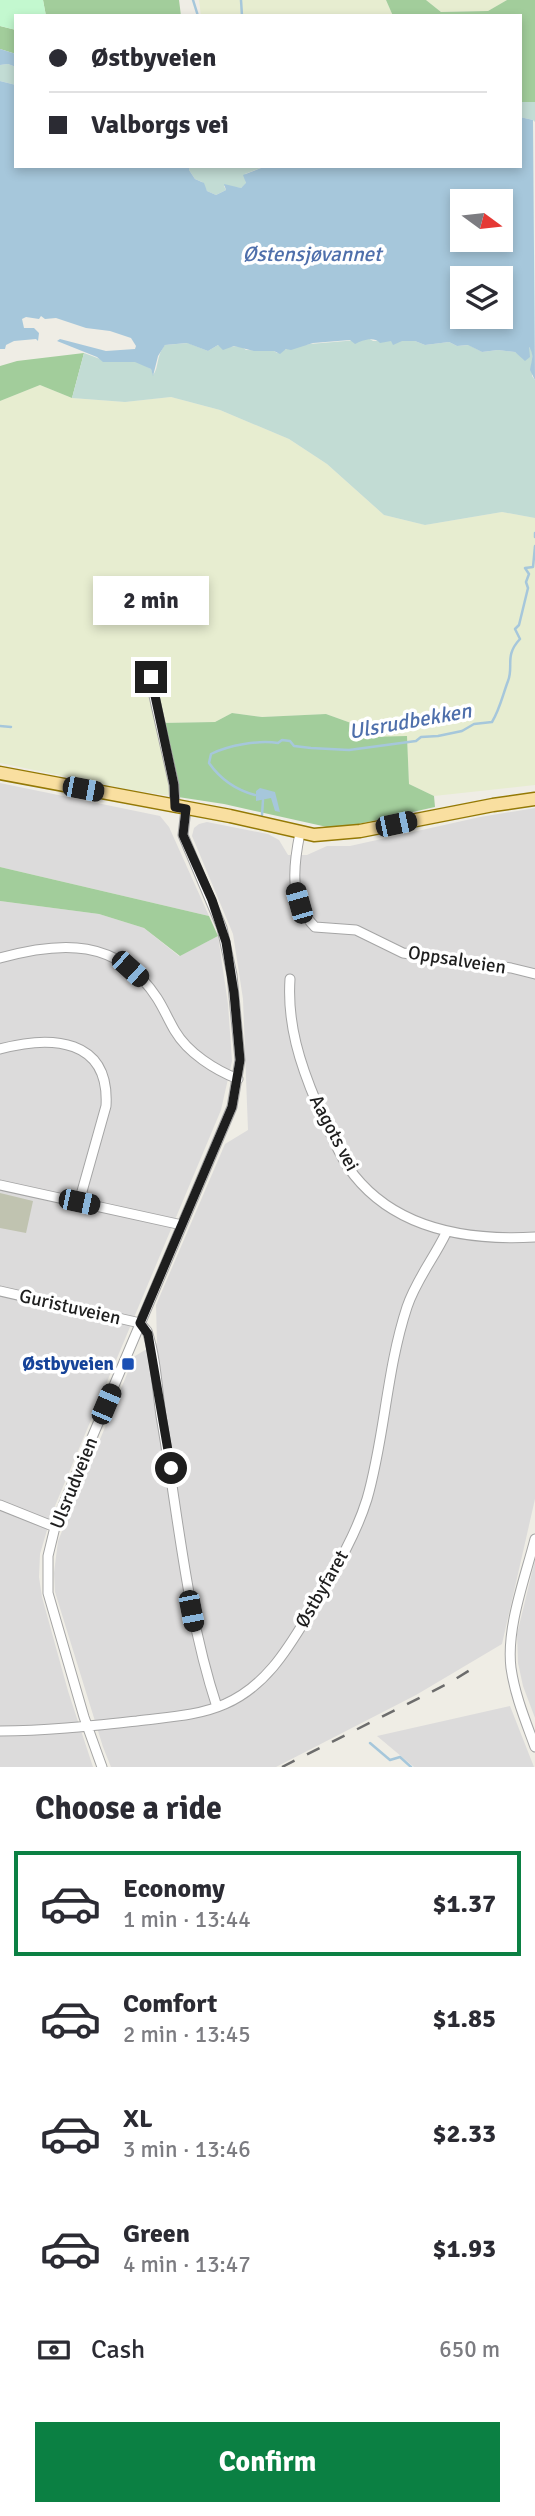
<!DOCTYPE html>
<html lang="en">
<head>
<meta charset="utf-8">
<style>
	:root { --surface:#fff; --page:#f2f2f3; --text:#2b2b33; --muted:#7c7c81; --line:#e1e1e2; --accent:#0b8043 }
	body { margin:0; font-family:Signika,sans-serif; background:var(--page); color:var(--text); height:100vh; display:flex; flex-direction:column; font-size:26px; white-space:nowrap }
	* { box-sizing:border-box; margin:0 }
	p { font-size:23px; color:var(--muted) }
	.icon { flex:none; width:38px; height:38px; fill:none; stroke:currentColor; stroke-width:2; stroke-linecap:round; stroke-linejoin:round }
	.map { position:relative; height:1767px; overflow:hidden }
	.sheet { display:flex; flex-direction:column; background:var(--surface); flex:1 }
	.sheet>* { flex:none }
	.hud { position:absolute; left:14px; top:14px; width:508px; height:154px; border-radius:0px; box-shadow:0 4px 10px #0003; display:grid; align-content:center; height:154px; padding:0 35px; background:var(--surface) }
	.needle { width:46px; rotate:105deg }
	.tools { position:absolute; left:450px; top:189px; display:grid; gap:14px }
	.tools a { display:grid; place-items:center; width:63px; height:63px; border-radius:0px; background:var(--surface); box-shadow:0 4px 10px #0003; font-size:35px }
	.end { position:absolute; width:32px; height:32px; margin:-16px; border:9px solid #1e1e1e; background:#fff; box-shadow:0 0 0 4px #fff }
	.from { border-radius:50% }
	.bubble { position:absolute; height:49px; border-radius:0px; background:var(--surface); box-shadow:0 4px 10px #0003; font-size:23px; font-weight:800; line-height:49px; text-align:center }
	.car { position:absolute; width:21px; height:42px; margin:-21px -10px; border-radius:9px; box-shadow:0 0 5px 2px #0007; background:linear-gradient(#222 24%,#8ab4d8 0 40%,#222 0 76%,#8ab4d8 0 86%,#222 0) }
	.hud b { display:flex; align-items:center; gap:24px; height:66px; font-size:26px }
	.hud b+b { border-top:2px solid var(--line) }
	.hud i { width:18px; height:18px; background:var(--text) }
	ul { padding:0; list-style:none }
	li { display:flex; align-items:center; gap:21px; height:105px; margin:0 14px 10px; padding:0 21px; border:4px solid transparent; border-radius:0px }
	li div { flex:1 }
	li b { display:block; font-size:26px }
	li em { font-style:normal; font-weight:800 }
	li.selected { border-color:var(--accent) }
	li>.icon { width:63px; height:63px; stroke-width:1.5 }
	h2 { padding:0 35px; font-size:32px; line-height:84px }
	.pay { display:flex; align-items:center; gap:18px; height:77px; padding:0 35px; font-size:26px }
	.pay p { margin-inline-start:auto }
	.button { display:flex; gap:14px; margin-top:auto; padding:14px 35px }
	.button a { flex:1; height:80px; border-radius:0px; background:var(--accent); color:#fff; font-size:28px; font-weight:800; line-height:80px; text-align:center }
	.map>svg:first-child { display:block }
	.residential { fill:#dcdbdb }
	.construction { fill:#c0c3b0 }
	.farmland { fill:#e7edd0 }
	.forest { fill:#a2cd9b }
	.wetland { fill:#c2dcd4 }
	.park { fill:#c3f8cf }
	.water { fill:#a6c7db; fill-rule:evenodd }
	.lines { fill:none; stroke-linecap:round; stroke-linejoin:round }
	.stream { stroke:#a6c7db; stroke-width:2.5 }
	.minor-casing { stroke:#a5a5a5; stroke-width:11 }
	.major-casing { stroke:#947905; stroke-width:15 }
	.minor { stroke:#fff; stroke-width:9 }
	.major { stroke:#f9dfa0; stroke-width:12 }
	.rail { stroke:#6c6c6c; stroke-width:2.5; stroke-dasharray:14 14; stroke-linecap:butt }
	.route { stroke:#1e1e1e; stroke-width:9 }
	.transit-dot { fill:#1a4fb4; stroke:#fff; stroke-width:2.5 }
	.labels { text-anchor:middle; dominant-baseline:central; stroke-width:7; stroke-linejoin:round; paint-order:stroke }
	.street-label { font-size:19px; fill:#1e1e1e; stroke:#fff }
	.transit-label { font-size:19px; font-weight:bold; fill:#164399; stroke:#fff; text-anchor:end }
	.water-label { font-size:21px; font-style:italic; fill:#4e6fab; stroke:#fff }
</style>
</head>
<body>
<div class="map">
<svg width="535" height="1767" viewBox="0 0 535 1767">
	<rect width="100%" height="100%" fill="#efede5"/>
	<!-- residential -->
	<path class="residential" d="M0,783L160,816L169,827L209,916L0,867Z
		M535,808V1499L502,1644L416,1695L276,1767H111L103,1747L55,1592L54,1573L58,1541L132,1362L135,1356L157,1343L156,1305L225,1144L248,1130L243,999L233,934L195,843L192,836L194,828L199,824L207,822L268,834L279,840L288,855H307L327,846H350L480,817Z
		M0,901L99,914L144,928L179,956L218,936L228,1004L232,1061L221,1110L52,1513L40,1554L39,1577L42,1597L68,1691L93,1767H0Z
		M535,1560V1718L523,1686L518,1663L517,1634Z
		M510,1706L534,1767H414L377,1736Z"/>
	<!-- construction -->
	<path class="construction" d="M0,1193L33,1201L26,1233L0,1228Z"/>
	<!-- farmland -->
	<path class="farmland" d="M199,0H386L393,16H201Z
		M426,0H507L488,11L441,12Z
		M40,385L72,398L125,402L171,397L220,410L289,439L327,464L384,515L425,525L502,512L535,518V785L434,796L409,784L407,737H369L351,723L326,714L262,717L232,713L215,722L161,723L178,797L126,789L0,763V401Z"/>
	<!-- forest -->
	<path class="forest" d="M43,0H179L181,16H46Z
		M386,0H426L441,12L488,11L507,0H535V102H520V16H393Z
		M0,26L16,30V54L0,49Z
		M84,353L72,398L40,385L0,401V366L17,361Z
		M232,713L262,717L326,714L351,723L369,737L407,736L409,784L434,796L435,807L336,829L224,804L178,797L161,723L215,722Z
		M0,867L209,916L218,936L180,956L144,928L99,914L0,901Z"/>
	<!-- wetland -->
	<path class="wetland" d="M8,64L16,67V85L0,81V65Z
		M520,102H535V122L533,120L520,117Z
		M190,166H266L245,174L246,184L241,188L224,186L226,190L216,195L207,191L202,182L195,179L189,170Z
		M368,338L373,341H415L425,345L449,342L457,346L469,345L482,352L498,350L515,352L524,358L528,352V347L532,350V376L535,380V518L502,512L425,525L384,515L327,464L289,439L220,410L171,397L125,402L72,398L84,353L108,362H138L151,369L153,375C159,368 156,356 165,345L188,343L208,351L218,345L224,348C231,346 241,345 246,350L274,351L277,353C304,340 340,344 368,338Z"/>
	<!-- park -->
	<path class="park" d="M0,0H43L46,16H16V30L0,26Z"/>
	<!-- water -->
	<path class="water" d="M0,49L16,54V67L8,64L0,65Z
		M0,81L16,85V166H190L189,170L195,179L204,183L207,191L216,195L226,190L224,184L241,188L246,183L243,175L266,166H520V117L533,120L535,380L530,370C531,362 535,355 529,347L530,357L525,361L515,352L498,350L482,352L468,345L457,346L449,342L425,345L415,341H402L393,345L391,341L380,343C374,336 362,340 355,344L350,340L313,343L291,350L286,349L280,354L274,351H254L234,346L223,350L218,345L208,351L187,343L165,345L158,356L153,376L151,369L135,362H103L97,357L57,341L60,339L106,351L135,349L136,346L131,338L110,331L86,328L56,318L45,319L41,316L39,319L26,317L22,319L24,328H34L39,333L38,341L36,339L14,341L6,345L5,349H0ZM500,201V240H462V201ZM500,278V317H462V278Z
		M260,788L275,792L280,812L275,811L271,798L256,801V791Z"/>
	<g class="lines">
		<!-- stream -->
		<path class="stream" d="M193,0L198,16
			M241,0L242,16
			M535,533V537
			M0,726L11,727
			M255,795C236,790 221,780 209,763L211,754C229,745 259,740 278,743L282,740L290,741L294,746L311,748L349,750L416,741L421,737L438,736L462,731L474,724L492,722C500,709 503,694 508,681C514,666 504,656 520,639L515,629L519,625L528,588L526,582L529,574L525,568L533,567L535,546
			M262,815L263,800
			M370,1743L390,1760L400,1757L411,1767"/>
		<!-- minor casing -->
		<g class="minor-casing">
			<path id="minor" d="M148,669L174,785L175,807
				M300,833C293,867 289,901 315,927L356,930L403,953L511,968L535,974
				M0,958C61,941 118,938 157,998C164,1009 169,1021 175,1031C188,1053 215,1070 238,1079
				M290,979C287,1024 300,1064 317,1104C327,1125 335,1147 348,1167C391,1229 465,1241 535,1237
				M0,1049C51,1035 110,1038 106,1106L79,1202
				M0,1185L182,1225
				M0,1291L140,1323L147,1331C156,1358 157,1388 161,1416C178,1513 186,1613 217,1707
				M0,1505L55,1527
				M535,1539C525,1578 506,1628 511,1668C515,1696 526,1722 535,1747
				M0,1731C47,1731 91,1726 137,1721C167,1717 198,1716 225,1704C264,1687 286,1652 307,1617C329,1579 354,1541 367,1499C385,1437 386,1371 407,1307C416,1280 434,1258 446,1233
				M102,1767L84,1717L48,1593V1556L55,1527L63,1506L232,1107L240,1060L232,975L222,928L183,835L186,809"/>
		</g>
		<!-- major casing -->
		<g class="major-casing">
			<path id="major" d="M0,773L230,816L314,835L360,831L493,805L535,799"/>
		</g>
		<!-- minor -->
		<use href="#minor" class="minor"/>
		<!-- major -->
		<use href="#major" class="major"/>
		<!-- rail -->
		<path class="rail" d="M282,1767L449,1683L470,1670"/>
	</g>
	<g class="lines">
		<!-- route -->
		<path class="route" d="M151,677L174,785L175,807L186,809L183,835L212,900L226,942L234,993L240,1060L232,1107L140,1323L148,1334L171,1468"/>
	</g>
	<!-- markers -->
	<rect class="transit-dot" x="121" y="1357" width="14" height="14" rx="3.5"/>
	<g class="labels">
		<!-- street labels -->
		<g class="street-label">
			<text transform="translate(457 960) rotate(9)">Oppsalveien</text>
			<text transform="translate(334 1133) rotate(62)">Aagots vei</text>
			<text transform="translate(70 1307) rotate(13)">Guristuveien</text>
			<text transform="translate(74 1483) rotate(-68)">Ulsrudveien</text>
			<text transform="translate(322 1589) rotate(-60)">Østbyfaret</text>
		</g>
		<!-- transit labels -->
		<g class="transit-label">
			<text x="114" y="1364">Østbyveien</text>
		</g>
		<!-- water labels -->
		<g class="water-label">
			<text x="312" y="254">Østensjøvannet</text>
			<text transform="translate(410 721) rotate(-10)">Ulsrudbekken</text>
		</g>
	</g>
</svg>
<div class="tools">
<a><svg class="needle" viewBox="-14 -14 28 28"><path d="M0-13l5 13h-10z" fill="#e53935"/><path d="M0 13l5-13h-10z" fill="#7c7c81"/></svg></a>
<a><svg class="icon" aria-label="layers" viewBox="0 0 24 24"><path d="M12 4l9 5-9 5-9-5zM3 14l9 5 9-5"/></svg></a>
</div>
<i class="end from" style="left:171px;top:1468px"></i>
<i class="end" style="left:151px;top:677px"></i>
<div class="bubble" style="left:93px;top:576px;width:116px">2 min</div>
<i class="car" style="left:83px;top:789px;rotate:101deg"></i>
<i class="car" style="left:396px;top:824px;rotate:78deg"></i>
<i class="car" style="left:299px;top:903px;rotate:344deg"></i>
<i class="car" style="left:130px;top:969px;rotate:132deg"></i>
<i class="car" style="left:79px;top:1202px;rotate:102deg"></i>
<i class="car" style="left:106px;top:1404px;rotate:23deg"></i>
<i class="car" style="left:191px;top:1611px;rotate:169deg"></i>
<div class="hud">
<b><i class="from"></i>Østbyveien</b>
<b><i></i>Valborgs vei</b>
</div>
</div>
<section class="sheet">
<h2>Choose a ride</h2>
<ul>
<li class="selected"><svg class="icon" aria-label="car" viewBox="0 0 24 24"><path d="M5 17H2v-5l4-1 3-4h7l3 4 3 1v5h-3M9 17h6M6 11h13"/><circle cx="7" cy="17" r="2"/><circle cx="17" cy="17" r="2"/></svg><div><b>Economy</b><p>1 min · 13:44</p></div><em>$1.37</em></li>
<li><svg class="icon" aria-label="car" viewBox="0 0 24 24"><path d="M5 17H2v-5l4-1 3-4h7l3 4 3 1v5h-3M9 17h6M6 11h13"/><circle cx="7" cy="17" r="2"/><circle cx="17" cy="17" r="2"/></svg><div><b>Comfort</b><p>2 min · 13:45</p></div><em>$1.85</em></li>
<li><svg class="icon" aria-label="car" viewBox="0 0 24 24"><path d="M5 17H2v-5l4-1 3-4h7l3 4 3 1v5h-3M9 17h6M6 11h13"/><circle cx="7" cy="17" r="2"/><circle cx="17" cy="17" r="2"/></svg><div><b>XL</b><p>3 min · 13:46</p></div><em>$2.33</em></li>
<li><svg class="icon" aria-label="car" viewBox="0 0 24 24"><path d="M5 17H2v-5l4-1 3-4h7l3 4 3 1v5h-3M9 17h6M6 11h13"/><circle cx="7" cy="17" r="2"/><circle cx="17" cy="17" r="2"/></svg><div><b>Green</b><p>4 min · 13:47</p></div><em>$1.93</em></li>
</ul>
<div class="pay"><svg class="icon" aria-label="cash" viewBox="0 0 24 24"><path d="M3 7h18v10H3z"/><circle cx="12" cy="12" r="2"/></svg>Cash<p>650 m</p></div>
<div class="button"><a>Confirm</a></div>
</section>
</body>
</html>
